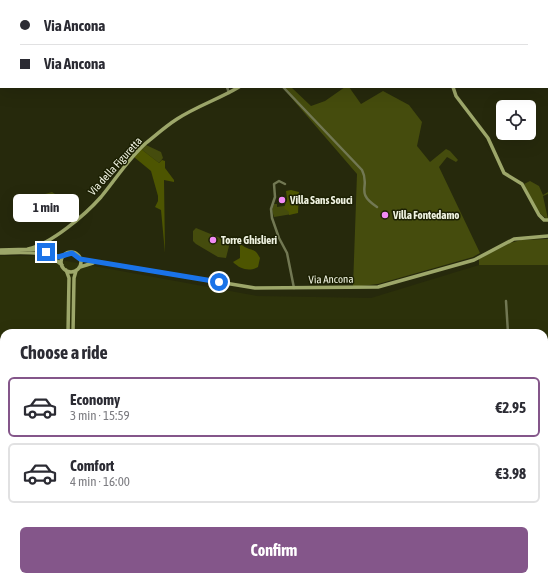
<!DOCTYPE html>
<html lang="en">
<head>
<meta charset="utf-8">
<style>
	:root { --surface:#fff; --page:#f2f2f3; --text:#2b2b33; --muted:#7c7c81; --line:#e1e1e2; --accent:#84568a }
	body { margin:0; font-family:"Asap Condensed",sans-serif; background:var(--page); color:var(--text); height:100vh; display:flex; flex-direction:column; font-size:15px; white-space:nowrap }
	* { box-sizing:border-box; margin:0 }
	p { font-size:13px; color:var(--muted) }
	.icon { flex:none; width:22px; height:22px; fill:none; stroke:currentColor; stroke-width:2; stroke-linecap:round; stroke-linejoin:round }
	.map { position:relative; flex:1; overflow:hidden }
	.drawer { position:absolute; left:0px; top:329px; width:548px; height:252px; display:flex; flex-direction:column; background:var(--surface); border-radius:12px 12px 0 0; box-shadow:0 4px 16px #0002 }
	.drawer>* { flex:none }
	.banner { position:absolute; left:0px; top:0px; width:548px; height:88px; box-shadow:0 4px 16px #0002; display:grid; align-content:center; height:88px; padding:0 20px; background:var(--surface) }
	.fabs { position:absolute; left:496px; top:100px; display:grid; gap:8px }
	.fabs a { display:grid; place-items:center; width:40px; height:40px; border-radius:6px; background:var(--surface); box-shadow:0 4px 16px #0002; font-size:20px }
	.end { position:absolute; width:18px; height:18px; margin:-9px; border:5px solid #1a73e8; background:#fff; box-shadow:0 0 0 2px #fff }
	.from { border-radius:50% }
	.bubble { position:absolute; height:28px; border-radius:6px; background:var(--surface); box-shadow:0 4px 16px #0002; font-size:13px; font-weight:700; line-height:28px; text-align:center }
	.banner b { display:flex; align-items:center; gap:14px; height:38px; font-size:15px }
	.banner b+b { border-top:1px solid var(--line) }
	.banner i { width:10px; height:10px; background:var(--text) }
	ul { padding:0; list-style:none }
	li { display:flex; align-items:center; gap:12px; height:60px; margin:0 8px 6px; padding:0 12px; border:2px solid var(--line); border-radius:6px }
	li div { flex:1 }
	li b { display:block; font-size:15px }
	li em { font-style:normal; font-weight:700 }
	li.active { border-color:var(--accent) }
	li>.icon { width:36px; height:36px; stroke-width:1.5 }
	h2 { padding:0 20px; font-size:18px; line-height:48px }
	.button { display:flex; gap:8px; margin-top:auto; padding:8px 20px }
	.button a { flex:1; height:46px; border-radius:6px; background:var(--accent); color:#fff; font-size:16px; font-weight:700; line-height:46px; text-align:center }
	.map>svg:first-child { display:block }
	.built { fill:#2c310a; fill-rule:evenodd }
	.green { fill:#454c0d }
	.forest { fill:#4d5501 }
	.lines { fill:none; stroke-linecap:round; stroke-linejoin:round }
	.stream { stroke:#687128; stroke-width:1 }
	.street { stroke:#727853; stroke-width:2.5 }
	.secondary { stroke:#9da76a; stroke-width:3.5 }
	.rail { stroke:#ced1be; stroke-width:1; stroke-dasharray:6 3; stroke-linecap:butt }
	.route { stroke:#1a73e8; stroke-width:5 }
	.poi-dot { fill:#f18af4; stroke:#1c2003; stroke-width:1.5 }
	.labels { text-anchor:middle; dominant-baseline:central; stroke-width:3; stroke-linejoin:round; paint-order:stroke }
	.street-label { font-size:11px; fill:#eff2e1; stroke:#1c2003 }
	.poi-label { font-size:11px; font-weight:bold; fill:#eff2e1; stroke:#1c2003; text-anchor:start }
</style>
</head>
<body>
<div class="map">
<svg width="548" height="581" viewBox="0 0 548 581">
	<rect width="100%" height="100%" fill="#26290c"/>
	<!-- built -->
	<path class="built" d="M0,256H39L257,296L371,298L479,265H548V581H0ZM4,333H544V577H4Z"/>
	<!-- green -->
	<path class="green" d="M282,87H291L311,106L325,101L345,87H349L361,104L383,91L409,105L422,122L417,146L430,162L446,149L450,151L458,160L456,162L447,157L439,167L480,253L473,257L378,284L353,287L357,174Z
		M146,145L161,152L163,158L159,163L141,149Z
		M530,181L539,186L543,195L548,192V194L543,196L548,219C536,214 530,195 524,184Z
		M52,192L58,196L52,209H51L49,211L41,207L38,196Z
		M274,204H277V207L291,205L292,214L274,217L272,210Z
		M196,228L230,242L226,258L218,257L196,244L193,241V231Z
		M548,239V265H479V259L510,243L521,240Z"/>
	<!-- forest -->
	<path class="forest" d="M141,149L159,163L162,160L165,161V168L174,180V182L164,180L165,253L161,210L155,207L158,201V196L151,171L134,157Z
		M291,190L299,192L298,213L289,215V212L284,208L287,199L286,191Z
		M238,242C241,244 244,247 247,248C254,251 255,249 260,258L258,267C249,272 240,269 233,262L240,258V247Z"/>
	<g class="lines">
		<!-- stream -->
		<path class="stream" d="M516,0V1
			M547,40H548"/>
		<!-- street -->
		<path class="street" d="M197,0V1
			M400,0V1
			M39,1V0
			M0,31H1
			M227,87L229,93
			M283,87L362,170C371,187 354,192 377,207
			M285,184L279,181L274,184L275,197L271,209L272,218L279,238L287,253L294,288
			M506,301L508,333
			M544,346H548
			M0,351H4
			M544,525H548
			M73,577V581
			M361,577V581
			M429,577V581"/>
		<!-- secondary -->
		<path class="secondary" d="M422,1L424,0
			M453,87L456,96L488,138L504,173L522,184L539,215L544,220H548
			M28,249C51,244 85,215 101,197C116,179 128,159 146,143C156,135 166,126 177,119C197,106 219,99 239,87
			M0,250L37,249L59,257L64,256
			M61 262a10 10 0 1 1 20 0a10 10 0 1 1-20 0Z
			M0,253C22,253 45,249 62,265
			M80,259L255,288L378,287L474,260L514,239L548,236
			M80,267L93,263
			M66,270L69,278L68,333
			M73,333L74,278L76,271
			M544,406H548
			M544,411H548
			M0,429H4
			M0,433H4"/>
		<!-- rail -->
		<path class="rail" d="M272,577V581"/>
	</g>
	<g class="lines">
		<!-- route -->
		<path class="route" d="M46,252L58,257L72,253L80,259L219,282"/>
	</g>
	<!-- markers -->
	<g class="poi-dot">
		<circle cx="282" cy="200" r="4"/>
		<circle cx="385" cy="215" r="4"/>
		<circle cx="213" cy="240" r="4"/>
	</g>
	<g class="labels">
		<!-- street labels -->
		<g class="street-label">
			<text transform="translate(115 166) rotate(-48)">Via della Figuretta</text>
			<text transform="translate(331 279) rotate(-1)">Via Ancona</text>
		</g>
		<!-- poi labels -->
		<g class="poi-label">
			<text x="290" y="200">Villa Sans Souci</text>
			<text x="393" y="215">Villa Fontedamo</text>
			<text x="221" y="240">Torre Ghislieri</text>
		</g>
	</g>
</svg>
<div class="fabs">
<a><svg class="icon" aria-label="locate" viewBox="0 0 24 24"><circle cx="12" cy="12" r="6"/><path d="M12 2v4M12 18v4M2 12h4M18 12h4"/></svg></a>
</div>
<i class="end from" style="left:219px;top:282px"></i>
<i class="end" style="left:46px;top:252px"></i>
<div class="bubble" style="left:13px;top:194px;width:66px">1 min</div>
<div class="banner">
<b><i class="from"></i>Via Ancona</b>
<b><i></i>Via Ancona</b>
</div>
<section class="drawer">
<h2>Choose a ride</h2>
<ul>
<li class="active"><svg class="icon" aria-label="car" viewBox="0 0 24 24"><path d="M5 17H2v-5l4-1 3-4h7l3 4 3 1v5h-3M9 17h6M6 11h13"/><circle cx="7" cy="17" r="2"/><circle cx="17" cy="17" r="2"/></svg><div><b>Economy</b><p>3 min · 15:59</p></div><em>€2.95</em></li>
<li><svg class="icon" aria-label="car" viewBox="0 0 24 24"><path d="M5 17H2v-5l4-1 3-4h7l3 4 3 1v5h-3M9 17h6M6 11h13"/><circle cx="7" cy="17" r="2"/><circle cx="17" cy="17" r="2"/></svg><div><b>Comfort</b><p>4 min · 16:00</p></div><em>€3.98</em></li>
</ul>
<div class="button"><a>Confirm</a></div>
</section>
</div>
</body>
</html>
